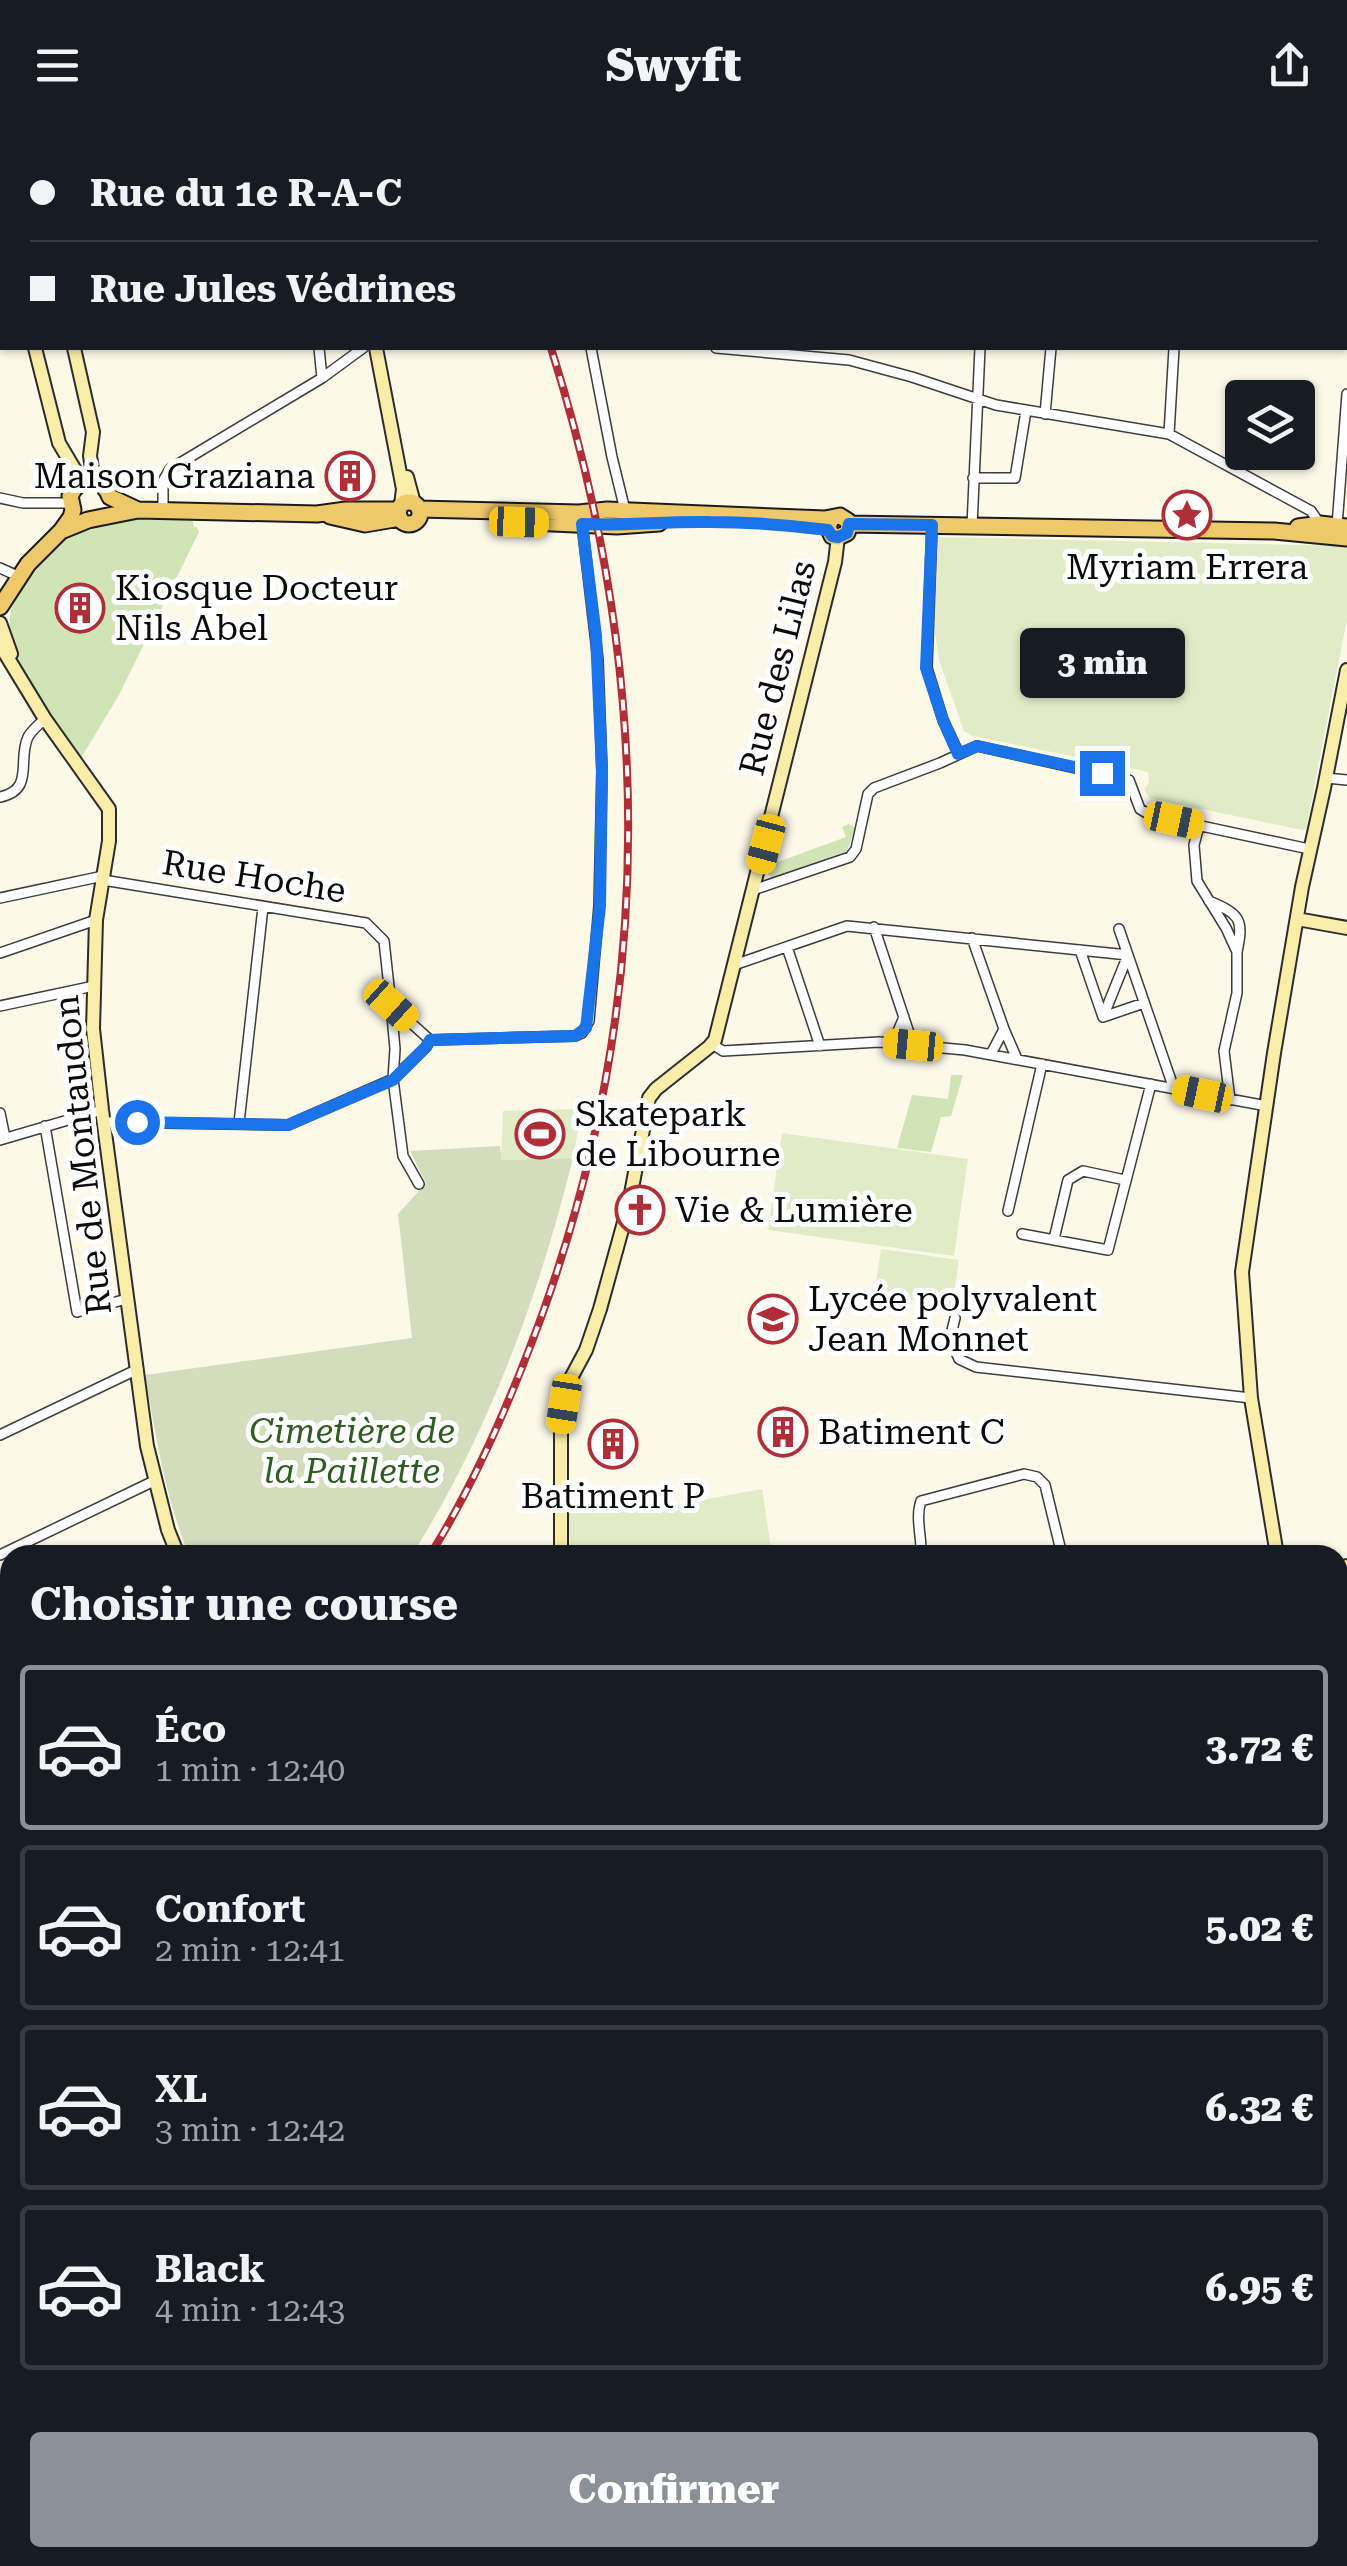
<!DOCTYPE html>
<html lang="fr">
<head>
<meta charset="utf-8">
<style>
	:root { --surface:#171b24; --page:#242831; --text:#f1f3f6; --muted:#9ea1a6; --line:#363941; --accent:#8c9099 }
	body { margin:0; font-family:"Roboto Serif",serif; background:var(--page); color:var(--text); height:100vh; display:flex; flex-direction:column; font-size:38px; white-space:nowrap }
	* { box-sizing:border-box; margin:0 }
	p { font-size:32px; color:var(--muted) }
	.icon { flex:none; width:55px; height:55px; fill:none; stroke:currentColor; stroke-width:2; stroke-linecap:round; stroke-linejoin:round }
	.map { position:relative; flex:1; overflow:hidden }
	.panel { position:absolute; left:0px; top:1415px; width:1348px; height:1022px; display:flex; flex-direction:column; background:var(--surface); border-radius:30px 30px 0 0; box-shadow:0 2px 8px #0004 }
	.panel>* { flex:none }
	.guide { position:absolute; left:0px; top:0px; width:1348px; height:220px; box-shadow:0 2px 8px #0004; display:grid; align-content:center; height:220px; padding:0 30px; background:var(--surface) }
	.buttons { position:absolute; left:1225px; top:250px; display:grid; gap:20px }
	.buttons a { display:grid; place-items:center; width:90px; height:90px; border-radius:10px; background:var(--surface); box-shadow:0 2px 8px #0004; font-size:50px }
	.end { position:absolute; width:45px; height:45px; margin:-22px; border:12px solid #1a73e8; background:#fff; box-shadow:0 0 0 5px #fff }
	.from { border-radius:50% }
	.bubble { position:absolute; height:70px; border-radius:10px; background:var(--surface); box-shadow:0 2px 8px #0004; font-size:32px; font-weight:800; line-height:70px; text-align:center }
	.car { position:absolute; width:30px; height:60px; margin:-30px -15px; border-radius:12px; box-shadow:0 0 8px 2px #0007; background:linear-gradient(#f5c518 24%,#345 0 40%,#f5c518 0 76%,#345 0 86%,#f5c518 0) }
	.guide b { display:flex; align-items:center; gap:35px; height:95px; font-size:38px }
	.guide b+b { border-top:2px solid var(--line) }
	.guide i { width:25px; height:25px; background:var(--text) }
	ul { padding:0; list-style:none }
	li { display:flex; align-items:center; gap:30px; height:165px; margin:0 20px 15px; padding:0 10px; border:5px solid var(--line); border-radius:10px }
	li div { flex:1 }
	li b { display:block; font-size:38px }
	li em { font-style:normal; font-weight:800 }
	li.on { border-color:var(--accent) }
	li>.icon { width:90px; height:90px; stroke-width:1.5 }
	h2 { padding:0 30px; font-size:45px; line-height:120px }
	.cta { display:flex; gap:20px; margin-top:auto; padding:20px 30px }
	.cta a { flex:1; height:115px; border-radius:10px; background:var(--accent); color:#fff; font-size:40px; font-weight:800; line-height:115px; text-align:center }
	header { display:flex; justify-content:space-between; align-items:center; height:130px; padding:0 30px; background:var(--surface); font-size:45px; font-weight:800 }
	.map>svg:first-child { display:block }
	.farmland { fill:#f1eccc }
	.green { fill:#d0e4b6 }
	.cemetery { fill:#d3dcbd }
	.pitch { fill:#e1ecc7 }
	.water { fill:#b2dbf1; stroke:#3f92c2; stroke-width:2.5 }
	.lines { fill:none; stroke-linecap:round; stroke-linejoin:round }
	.street-casing { stroke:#3d3d3d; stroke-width:12 }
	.secondary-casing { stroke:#2c2c2c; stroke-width:16 }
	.primary-casing { stroke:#1b1b1b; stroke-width:19 }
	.street { stroke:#fff; stroke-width:9 }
	.secondary { stroke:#f9eda9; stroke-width:12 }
	.primary { stroke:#eec969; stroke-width:15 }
	.rail-casing { stroke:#af2e38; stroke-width:8 }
	.rail { stroke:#fff; stroke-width:4; stroke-dasharray:11; stroke-linecap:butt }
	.route { stroke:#1a73e8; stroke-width:12 }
	.labels { text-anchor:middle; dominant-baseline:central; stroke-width:10; stroke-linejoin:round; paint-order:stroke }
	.poi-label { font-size:35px; fill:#0a0a0a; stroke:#fff; text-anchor:start }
	.street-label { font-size:35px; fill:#0a0a0a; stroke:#fff }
	.park-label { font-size:35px; font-style:italic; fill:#2f5c21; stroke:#fff }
</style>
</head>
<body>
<header><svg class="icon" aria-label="menu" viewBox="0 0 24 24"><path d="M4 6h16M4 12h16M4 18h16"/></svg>Swyft<svg class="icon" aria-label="share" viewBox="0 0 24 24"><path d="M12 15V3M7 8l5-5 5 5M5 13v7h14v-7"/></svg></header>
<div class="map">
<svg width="1347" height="2436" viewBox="0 0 1347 2436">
	<rect width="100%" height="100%" fill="#fdf9e9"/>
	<!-- farmland -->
	<path class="farmland" d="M1347,1448V2269L1338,2262V1449Z"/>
	<!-- green -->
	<path class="green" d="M125,387L192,388L194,397H197L199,402L119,565L81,628C54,590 4,535 10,486C12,471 21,457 30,444C60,402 77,398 125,387Z
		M849,694L855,698L847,721L772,748L766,742L770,722L773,720L778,732L846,707L842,697Z
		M951,945H963L951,986L941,987L931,1022L897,1018L912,965L948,969Z
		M0,2234L10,2242V2428H201L208,2436H0Z"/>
	<!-- cemetery -->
	<path class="cemetery" d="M500,1016L502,1030L573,1028C539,1166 488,1304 412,1425H189C165,1367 156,1306 145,1245L412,1208L398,1084L426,1053L410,1021Z"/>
	<!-- pitch -->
	<path class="pitch" d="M937,407L1347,416V489L1306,699L1302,700L1150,668L1144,660L1149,652L1148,642L973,606L964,601L939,530L935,504Z
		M582,979L573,1028L501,1030L503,981Z
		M782,1003L968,1029L954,1126L768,1100Z
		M881,1119L959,1130L952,1176L874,1164Z
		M762,1359L772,1425H570L568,1375L599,1372L675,1375Z"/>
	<!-- water -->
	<path class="water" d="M0,1790L10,1798V2261L0,2253Z
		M194,2428H566L570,2436H201Z"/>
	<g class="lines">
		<!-- street casing -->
		<g class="street-casing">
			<path id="street" d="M454,0V2
				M605,0L606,2
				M959,0V2
				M1100,0L1101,2
				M1138,0V2
				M1179,0L1180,2
				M1340,0V2
				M337,2L358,0
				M636,2L637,0
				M1345,55L1347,76
				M0,200L2,201
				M319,218L322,248
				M591,218L612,327L625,380
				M716,218L849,230L912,247L996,275L1169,304L1311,381L1320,394
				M1045,284L1051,218
				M1169,304L1174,218
				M973,348H1015L1026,281
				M0,368L23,373H70
				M163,381V351L170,339L322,248L363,218
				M932,395L927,538L943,590L959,624
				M972,396L980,218
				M1337,396L1347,264
				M0,438L20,447
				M1326,648L1347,650
				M0,667C35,660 17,630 28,607C32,600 39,594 45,589
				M1199,696L1194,715L1197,751L1226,798L1237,822V863L1224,921L1230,970
				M103,750L366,793L384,811L391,875
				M753,760L850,727L856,719L868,664L874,658L940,633L977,616L1129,650L1140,679L1150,685L1309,719
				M0,768L103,746
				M1209,771C1240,784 1244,789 1237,822
				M874,797L913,915
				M1119,799L1174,959
				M972,808L1004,899
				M787,817L820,916
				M1080,820L1103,887L1144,873
				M0,823L96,790
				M734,835L847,796L1128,825L1103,887
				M0,876L94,856
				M430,910L575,906L582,903L589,891L599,776L602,641L598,530L582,394
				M893,913L904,887
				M712,914L723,921L879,912L965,920L1267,976
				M991,924L1004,899L1017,929
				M0,983L5,1008
				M103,992L288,995L393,949L426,917L430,910L391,875L395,919L393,949L403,1026L419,1054
				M239,993L263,777
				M45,996L77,1182L127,1169
				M0,1010L102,980
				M1008,1081L1042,934
				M1022,1104L1108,1120L1151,954
				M1054,1109L1068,1050L1083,1041L1125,1050
				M955,1188L950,1209L959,1229L976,1237L1251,1268
				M0,1305L138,1239
				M0,1425L156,1350
				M921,1425C922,1407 915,1388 921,1371L1024,1344L1037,1347L1045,1355L1062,1425
				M0,1531L10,1526
				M0,1634L10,1629
				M0,1726L10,1719
				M1013,2428L1014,2436
				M1122,2428V2436"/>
		</g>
		<!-- secondary casing -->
		<g class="secondary-casing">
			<path id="secondary" d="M23,0L24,2
				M324,0L325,2
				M0,50L2,52
				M0,62L2,61
				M0,83L2,93
				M35,218L59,313L75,340L76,356
				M74,218L93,302L90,326L94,351
				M376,218L403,359L401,375
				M407,347L414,373
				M0,493L11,524
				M0,515L45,589L109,679V711L96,790L93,899L102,980L147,1316L168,1400L178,1425
				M1297,789L1347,798
				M561,1425V1297L564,1273L571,1248L586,1220L600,1179L629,1074L649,968L656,959L709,917L715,910L835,432L838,407
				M1277,1425L1251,1268L1242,1142L1274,923L1302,757L1324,658L1347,540
				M1338,1438L1347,1436
				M1338,2359L1347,2349
				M974,2428L985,2436
				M1267,2436L1275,2428"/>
		</g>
		<!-- primary casing -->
		<g class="primary-casing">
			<path id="primary" d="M398 383a11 11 0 1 1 22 0a11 11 0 1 1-22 0Z
				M419,379L579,383L607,380L825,389L840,386L848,391L849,397L847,403L838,407L832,406L828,397L831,389
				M330,386L365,394L400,388
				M532,392L617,396L659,393
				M849,394L1274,401L1347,408
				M1298,397L1320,394L1347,397
				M61,401L88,390L138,380L317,384L346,380H399
				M0,477L28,434L61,401L71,387L73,380L70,366C80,345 102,346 110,367L138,380"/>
		</g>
		<!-- street -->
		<use href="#street" class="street"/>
		<!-- secondary -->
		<use href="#secondary" class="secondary"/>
		<!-- primary -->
		<use href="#primary" class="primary"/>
		<!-- rail casing -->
		<g class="rail-casing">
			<path id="rail" d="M476,0L477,2
				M497,0L498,2
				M430,1425C477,1350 512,1267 542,1185C658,864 653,541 551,218
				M0,1926L10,1916"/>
		</g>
		<!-- rail -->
		<use href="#rail" class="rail"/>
	</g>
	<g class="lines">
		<!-- route -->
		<path class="route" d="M137,992L288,995L393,950L426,917L430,910L575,906L586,898L600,776L602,641L596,506L582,394C624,396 666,391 709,392C749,392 789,395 828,400L832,406L838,407L847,403L849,394L932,395L926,538L943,590L958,624L977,616L1102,643"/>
	</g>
	<!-- icons -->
	<defs>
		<g id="building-ring" transform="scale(2.5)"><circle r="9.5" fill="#fff" stroke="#af2e38" stroke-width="1.5"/><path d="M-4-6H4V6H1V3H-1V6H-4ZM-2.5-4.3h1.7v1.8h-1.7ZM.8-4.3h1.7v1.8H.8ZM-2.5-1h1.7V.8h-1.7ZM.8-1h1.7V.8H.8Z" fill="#af2e38"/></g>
		<g id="sight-ring" transform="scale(2.5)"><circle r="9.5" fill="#fff" stroke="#af2e38" stroke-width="1.5"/><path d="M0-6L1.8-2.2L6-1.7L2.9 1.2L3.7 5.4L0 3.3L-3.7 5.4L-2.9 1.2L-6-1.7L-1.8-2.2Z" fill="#af2e38"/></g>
		<g id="stadium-ring" transform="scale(2.5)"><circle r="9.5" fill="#fff" stroke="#af2e38" stroke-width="1.5"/><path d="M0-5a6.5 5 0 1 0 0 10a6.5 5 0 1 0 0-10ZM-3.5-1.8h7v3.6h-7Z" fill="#af2e38"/></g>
		<g id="church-ring" transform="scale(2.5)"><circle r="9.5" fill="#fff" stroke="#af2e38" stroke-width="1.5"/><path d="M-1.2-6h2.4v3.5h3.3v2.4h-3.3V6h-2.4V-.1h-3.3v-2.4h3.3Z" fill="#af2e38"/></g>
		<g id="school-ring" transform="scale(2.5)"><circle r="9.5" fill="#fff" stroke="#af2e38" stroke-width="1.5"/><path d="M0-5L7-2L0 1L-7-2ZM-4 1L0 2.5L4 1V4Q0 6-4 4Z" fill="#af2e38"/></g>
	</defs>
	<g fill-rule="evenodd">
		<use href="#building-ring" x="350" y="346"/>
		<use href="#sight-ring" x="1187" y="385"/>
		<use href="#building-ring" x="80" y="478"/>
		<use href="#stadium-ring" x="540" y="1004"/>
		<use href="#church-ring" x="640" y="1080"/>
		<use href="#school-ring" x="773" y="1189"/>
		<use href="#building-ring" x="783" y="1302"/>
		<use href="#building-ring" x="613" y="1314"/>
	</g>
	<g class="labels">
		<!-- poi labels -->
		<g class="poi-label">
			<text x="315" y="346" text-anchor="end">Maison Graziana</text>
			<text x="1187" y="437" text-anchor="middle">Myriam Errera</text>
			<text x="115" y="458">Kiosque Docteur<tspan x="115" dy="40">Nils Abel</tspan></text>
			<text x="575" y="984">Skatepark<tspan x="575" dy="40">de Libourne</tspan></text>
			<text x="675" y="1080">Vie &amp; Lumière</text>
			<text x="808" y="1169">Lycée polyvalent<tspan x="808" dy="40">Jean Monnet</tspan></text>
			<text x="818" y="1302">Batiment C</text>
			<text x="613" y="1366" text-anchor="middle">Batiment P</text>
		</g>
		<!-- street labels -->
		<g class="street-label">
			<text transform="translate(778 538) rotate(-76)">Rue des Lilas</text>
			<text transform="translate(254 747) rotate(9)">Rue Hoche</text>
			<text transform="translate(83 1025) rotate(-96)">Rue de Montaudon</text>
		</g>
		<!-- park labels -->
		<g class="park-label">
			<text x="352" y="1301">Cimetière de<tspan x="352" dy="40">la Paillette</tspan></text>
		</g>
	</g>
</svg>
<div class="buttons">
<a><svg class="icon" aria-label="layers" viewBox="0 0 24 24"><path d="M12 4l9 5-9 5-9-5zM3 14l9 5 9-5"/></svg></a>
</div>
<i class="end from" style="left:137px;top:992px"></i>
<i class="end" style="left:1102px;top:643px"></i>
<div class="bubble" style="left:1020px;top:498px;width:165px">3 min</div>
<i class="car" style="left:519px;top:392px;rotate:92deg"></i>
<i class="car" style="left:1174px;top:690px;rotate:102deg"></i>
<i class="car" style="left:766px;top:714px;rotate:195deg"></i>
<i class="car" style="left:391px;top:875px;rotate:132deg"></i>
<i class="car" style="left:913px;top:915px;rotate:275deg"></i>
<i class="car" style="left:1202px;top:964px;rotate:282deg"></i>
<i class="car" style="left:564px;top:1274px;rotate:189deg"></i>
<div class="guide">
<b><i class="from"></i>Rue du 1e R-A-C</b>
<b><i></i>Rue Jules Védrines</b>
</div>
<section class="panel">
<h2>Choisir une course</h2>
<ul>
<li class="on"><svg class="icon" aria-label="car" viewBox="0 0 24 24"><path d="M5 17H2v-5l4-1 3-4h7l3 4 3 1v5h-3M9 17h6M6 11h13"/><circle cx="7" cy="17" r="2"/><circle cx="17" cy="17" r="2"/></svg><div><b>Éco</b><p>1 min · 12:40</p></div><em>3.72 €</em></li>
<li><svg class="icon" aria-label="car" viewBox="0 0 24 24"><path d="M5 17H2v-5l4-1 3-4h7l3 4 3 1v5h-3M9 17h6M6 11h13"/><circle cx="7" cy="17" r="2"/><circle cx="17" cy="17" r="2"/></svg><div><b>Confort</b><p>2 min · 12:41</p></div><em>5.02 €</em></li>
<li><svg class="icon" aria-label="car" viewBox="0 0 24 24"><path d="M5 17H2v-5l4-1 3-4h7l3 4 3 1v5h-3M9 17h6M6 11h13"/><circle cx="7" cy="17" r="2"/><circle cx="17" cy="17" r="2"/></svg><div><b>XL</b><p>3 min · 12:42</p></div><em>6.32 €</em></li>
<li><svg class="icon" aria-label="car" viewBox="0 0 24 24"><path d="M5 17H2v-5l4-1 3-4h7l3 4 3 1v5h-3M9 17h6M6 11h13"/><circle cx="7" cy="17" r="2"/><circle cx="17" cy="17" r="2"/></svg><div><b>Black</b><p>4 min · 12:43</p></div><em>6.95 €</em></li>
</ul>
<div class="cta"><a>Confirmer</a></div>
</section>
</div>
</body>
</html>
